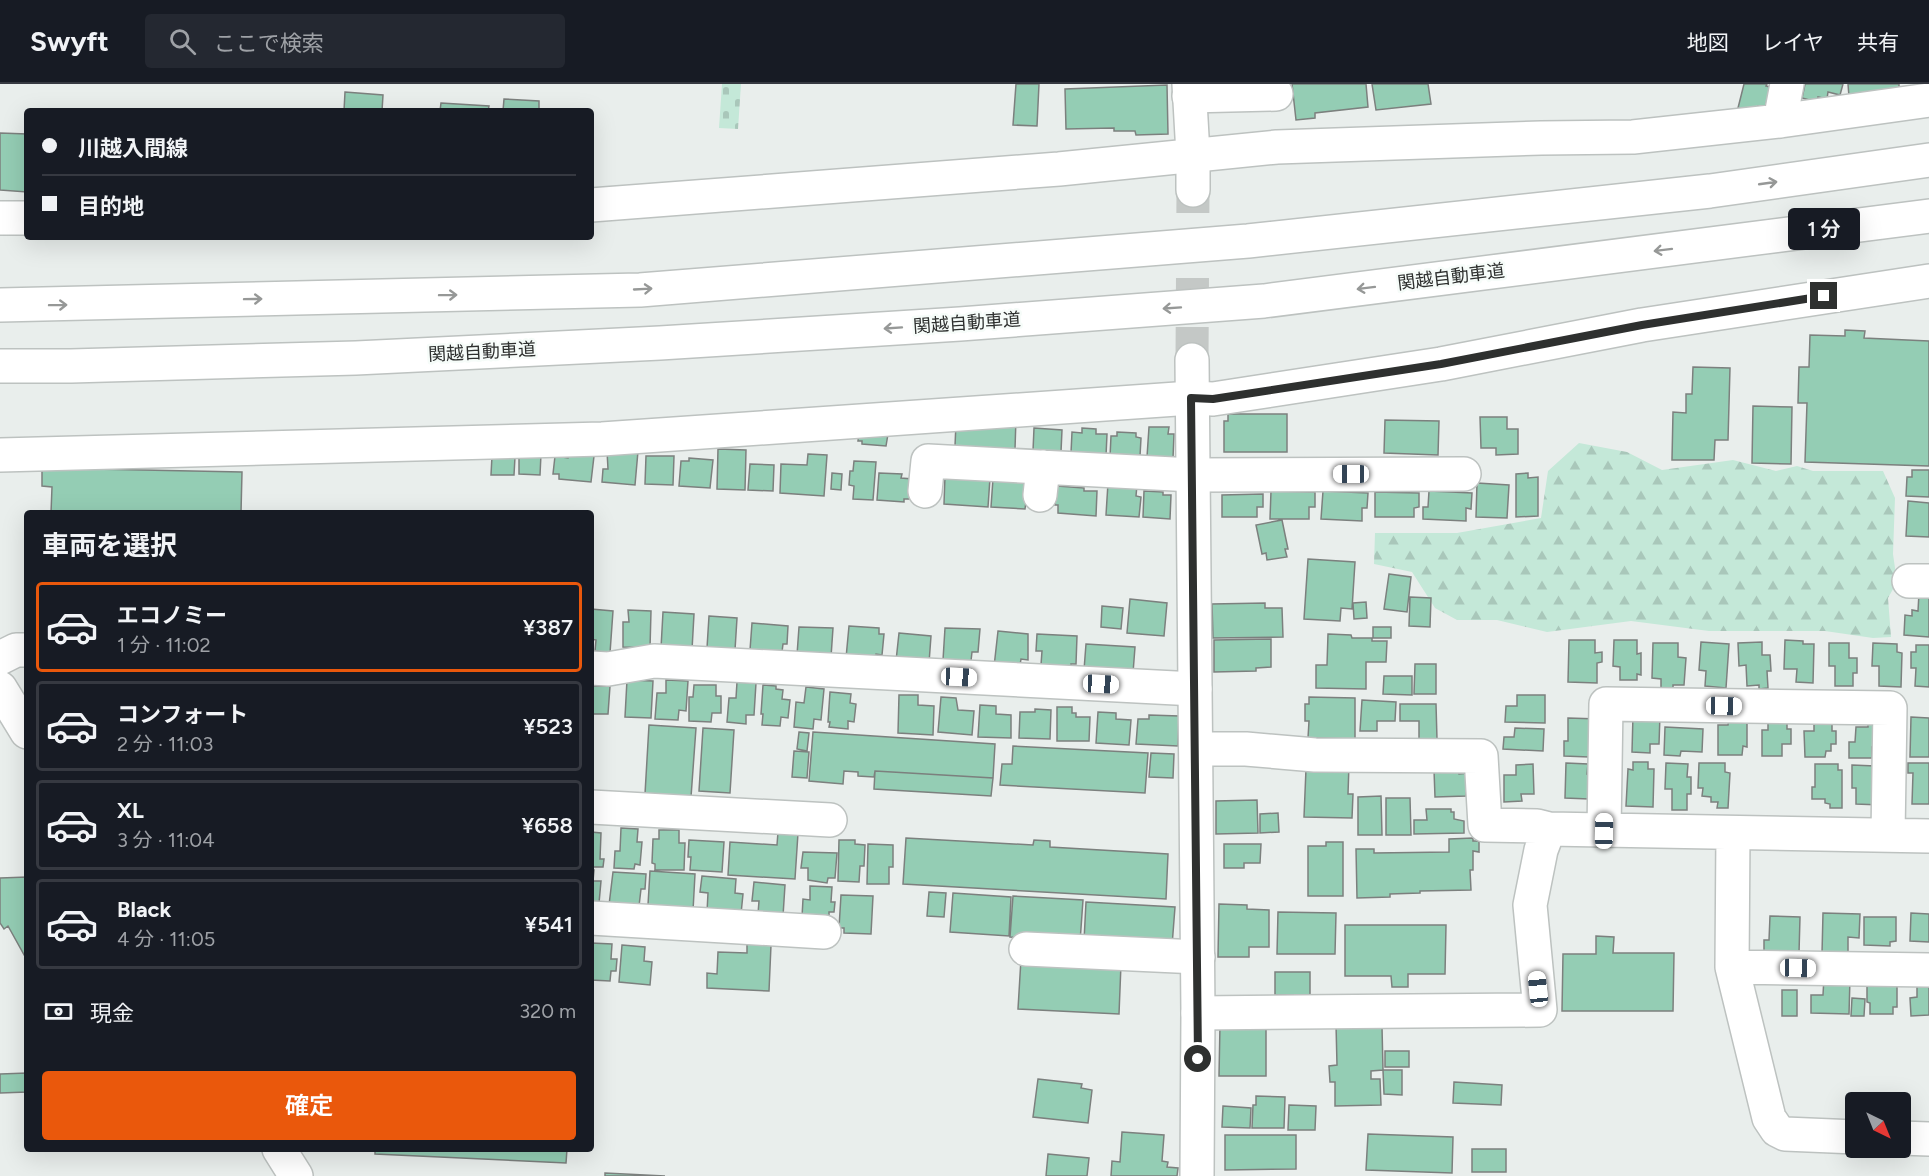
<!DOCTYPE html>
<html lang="ja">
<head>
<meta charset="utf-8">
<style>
	:root { --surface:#171b24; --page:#242831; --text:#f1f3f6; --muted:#9ea1a6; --line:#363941; --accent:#ea580c }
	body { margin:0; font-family:Figtree,"Noto Sans JP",sans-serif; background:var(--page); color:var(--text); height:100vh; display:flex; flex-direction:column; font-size:22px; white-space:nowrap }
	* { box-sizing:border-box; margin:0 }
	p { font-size:20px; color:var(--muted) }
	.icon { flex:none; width:33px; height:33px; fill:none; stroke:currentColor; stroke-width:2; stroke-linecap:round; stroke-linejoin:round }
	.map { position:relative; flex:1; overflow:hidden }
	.sheet { position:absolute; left:24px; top:426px; width:570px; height:642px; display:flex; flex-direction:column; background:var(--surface); border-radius:6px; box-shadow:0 6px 24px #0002 }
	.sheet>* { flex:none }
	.hud { position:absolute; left:24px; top:24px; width:570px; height:132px; border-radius:6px; box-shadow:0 6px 24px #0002; display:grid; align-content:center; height:132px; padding:0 18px; background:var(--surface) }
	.needle { width:39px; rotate:137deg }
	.controls { position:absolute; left:1845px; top:1008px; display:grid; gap:12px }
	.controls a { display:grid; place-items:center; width:66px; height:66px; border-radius:6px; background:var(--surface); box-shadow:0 6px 24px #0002; font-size:30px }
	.end { position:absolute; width:27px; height:27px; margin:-14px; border:8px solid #2e302f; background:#fff; box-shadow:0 0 0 3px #fff }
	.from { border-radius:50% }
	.bubble { position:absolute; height:42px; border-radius:6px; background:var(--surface); box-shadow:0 6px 24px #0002; font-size:20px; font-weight:600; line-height:42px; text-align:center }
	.car { position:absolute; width:18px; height:36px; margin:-18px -9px; border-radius:8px; box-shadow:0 0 4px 2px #0007; background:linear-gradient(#fff 24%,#345 0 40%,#fff 0 76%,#345 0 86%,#fff 0) }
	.hud b { display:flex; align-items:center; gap:21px; height:57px; font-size:22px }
	.hud b+b { border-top:2px solid var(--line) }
	.hud i { width:15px; height:15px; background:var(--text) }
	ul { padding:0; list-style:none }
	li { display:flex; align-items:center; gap:18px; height:90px; margin:0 12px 9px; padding:0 6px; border:3px solid var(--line); border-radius:6px }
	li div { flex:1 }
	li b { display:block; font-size:22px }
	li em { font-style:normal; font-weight:600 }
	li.selected { border-color:var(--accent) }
	li>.icon { width:54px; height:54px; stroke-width:1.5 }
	h2 { padding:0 18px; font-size:27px; line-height:72px }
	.pay { display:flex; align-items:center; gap:15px; height:66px; padding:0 18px; font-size:22px }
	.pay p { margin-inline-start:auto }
	.primary-button { display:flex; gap:12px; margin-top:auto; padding:12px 18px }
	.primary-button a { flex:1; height:69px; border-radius:6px; background:var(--accent); color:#fff; font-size:24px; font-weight:600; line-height:69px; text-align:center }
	header { display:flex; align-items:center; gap:36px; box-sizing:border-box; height:84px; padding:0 30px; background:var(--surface); border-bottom:2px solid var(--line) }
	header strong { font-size:28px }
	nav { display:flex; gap:33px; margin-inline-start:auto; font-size:21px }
	.search { width:420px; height:54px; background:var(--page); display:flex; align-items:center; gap:15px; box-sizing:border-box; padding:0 21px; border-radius:6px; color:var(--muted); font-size:22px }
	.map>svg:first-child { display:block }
	.forest { fill:url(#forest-firs) }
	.cemetery { fill:url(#cemetery-stones) }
	.building { fill:#94cdb4; stroke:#7c807e; stroke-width:1.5 }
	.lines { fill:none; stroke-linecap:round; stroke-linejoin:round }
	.major-tunnel { stroke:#c4c8c6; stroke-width:33; stroke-dasharray:33 16; stroke-linecap:butt }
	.minor-casing { stroke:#bdc2c0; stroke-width:36 }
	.major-casing { stroke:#bdc2c0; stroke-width:36 }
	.highway-casing { stroke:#bdc2c0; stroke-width:36 }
	.minor { stroke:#fff; stroke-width:33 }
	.major { stroke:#fff; stroke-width:33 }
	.highway { stroke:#fff; stroke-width:33 }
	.oneway { stroke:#969897 }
	.route { stroke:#2e302f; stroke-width:8 }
	.labels { text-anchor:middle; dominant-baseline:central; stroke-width:5; stroke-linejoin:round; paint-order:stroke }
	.street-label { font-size:18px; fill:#2e302f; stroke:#f6fcf9 }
</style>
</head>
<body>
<header>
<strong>Swyft</strong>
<div class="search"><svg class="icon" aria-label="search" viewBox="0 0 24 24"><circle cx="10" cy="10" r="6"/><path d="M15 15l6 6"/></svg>ここで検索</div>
<nav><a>地図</a><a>レイヤ</a><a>共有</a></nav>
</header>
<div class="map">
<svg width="1929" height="1092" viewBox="0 0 1929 1092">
	<defs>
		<pattern id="forest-firs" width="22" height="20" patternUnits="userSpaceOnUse" patternTransform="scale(1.5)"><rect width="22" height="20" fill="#c4e8d8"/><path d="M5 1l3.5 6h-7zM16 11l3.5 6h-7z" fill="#a9c7ba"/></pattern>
		<pattern id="cemetery-stones" width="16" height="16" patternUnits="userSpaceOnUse" patternTransform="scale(1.5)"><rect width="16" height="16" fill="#c4e8d8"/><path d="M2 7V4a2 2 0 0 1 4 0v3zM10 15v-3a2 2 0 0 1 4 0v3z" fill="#a9c7ba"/></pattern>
	</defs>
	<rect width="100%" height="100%" fill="#e9eeec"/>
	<!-- forest -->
	<path class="forest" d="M1579,359L1627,368L1662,386L1733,376L1776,387L1797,382L1813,387H1883L1895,414L1893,470L1897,498L1888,514L1891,553L1873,554L1825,547H1709L1631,537L1547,548L1497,536H1457L1435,524L1412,488L1374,480L1375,449H1457L1541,434L1548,387Z"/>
	<!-- cemetery -->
	<path class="cemetery" d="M722,0H741L738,45L719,44Z"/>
	<!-- building -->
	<path class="building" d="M1016,0H1039L1037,42L1013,41Z
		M1292,0H1366L1368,23L1315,29V34L1296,36Z
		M1372,0H1428L1431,20L1376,26Z
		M1744,0H1767L1766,2L1774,4L1771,18L1767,17L1765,23L1758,22L1756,28L1738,24Z
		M1805,0H1843L1840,11L1828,8L1827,15L1818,13L1817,18L1802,14Z
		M1848,0H1899V8L1849,13Z
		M1167,1L1168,50L1136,51L1135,47H1114V44L1066,45L1065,5Z
		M345,8L383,11L382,27H344Z
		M504,15L539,17V27H503Z
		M441,19L489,22L488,27H440Z
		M0,49L27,50V108L0,106Z
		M1845,246L1865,247L1864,254L1929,257V382L1805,378L1807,319H1798L1799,283H1809L1810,251L1845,252Z
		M1693,283L1730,284L1728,356H1715L1714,376H1672L1673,328L1686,329V310H1692Z
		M1753,322L1792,323L1791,380L1752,379Z
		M1228,330H1287V368H1224V337H1228Z
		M1480,333H1507V345H1518V370L1496,371V364H1481Z
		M1016,334L1015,365L955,362L956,339Z
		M1385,336L1439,337L1438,371L1384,369Z
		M1149,343H1169L1168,350H1174L1173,374L1147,373Z
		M1034,344L1062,346L1061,368L1033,367Z
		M1082,344L1096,345V350H1107L1106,372L1071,369L1072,348L1082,349Z
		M859,347L888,350L886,362L862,360V357H858Z
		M1117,348L1136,349V353L1141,354L1140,372L1117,370V373H1110L1111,352H1117Z
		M718,365L746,366L745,406L717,405Z
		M569,366L594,372L591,398L559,395V390H553L555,372L568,374Z
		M607,367H638L635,401L602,398L603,385H608Z
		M519,370H541L540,391L519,390Z
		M808,370L827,371L824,412L780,409L781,380L807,381Z
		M492,372L515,373L514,391H491Z
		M646,372H674L673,401L645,400Z
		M689,374L713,376L710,404L679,402L681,377H689Z
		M854,377L876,378L873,416L853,415L854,402L849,401L850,387H853Z
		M750,380L774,381L773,407L748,406Z
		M42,384L242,388L241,429H51L52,403L42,402Z
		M1912,386H1929V413L1906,412L1907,393H1912Z
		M832,389L842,390L841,406L831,405Z
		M879,389L902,390L901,394L913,395L912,415H904V418L877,416Z
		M1528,389V394L1538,393V432L1516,433V390Z
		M945,392L990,394L988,423L944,420Z
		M993,395L1033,398L1026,418L1025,425L991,423Z
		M1108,399L1137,401L1136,412L1141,413L1139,433L1106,431Z
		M1477,399L1509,401L1507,434L1476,433Z
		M1057,402L1084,404V407H1097L1096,432L1058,429V421H1055Z
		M1144,407L1163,408V411H1171L1170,435L1143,433Z
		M1271,407L1315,408V423H1309V435H1270Z
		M1323,407L1368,409L1367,424H1362V437L1321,435Z
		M1429,407L1472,409L1471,425L1466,424V437L1423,435V423H1428Z
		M1375,408L1419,409V423L1414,424V433H1375Z
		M1263,410V423H1257V433H1222V411Z
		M1908,417L1929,419V453L1906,452Z
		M1282,436L1288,465H1285L1287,473L1267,476L1266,469L1262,470L1256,441Z
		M1308,475L1355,478L1352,525L1341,524L1340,537L1304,535Z
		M1389,490L1411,493L1407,528L1384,525Z
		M1919,509L1929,510V553L1904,551L1905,531L1912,532V526L1918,527Z
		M1410,513L1431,514L1430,543L1409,542Z
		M1130,515L1167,519L1164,552L1127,549Z
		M1366,518L1367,534L1354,535L1353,519Z
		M1265,519V524H1282L1283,553L1213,554L1212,520Z
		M1102,522L1123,524L1121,545L1101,543Z
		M591,525L613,527L610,569L595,567L596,556L591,555Z
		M628,526L651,527L650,564L623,563V538H629Z
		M663,528L694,530L692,566L661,564Z
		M709,532L737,534L735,566L707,564Z
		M752,539L788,542L787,560H783L782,568L750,566Z
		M849,542L879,544V550H884L882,571L876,570L875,576L846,574Z
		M799,543L833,544L831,573L797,571Z
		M1373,543H1391V554H1373Z
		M945,544L980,545L978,568H972L971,577L943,576Z
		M998,547L1028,550V576L1021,575L1020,581L994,583Z
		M899,549L931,552L929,579L896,577Z
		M1037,550L1077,552L1076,580H1071V587L1041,581L1042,567H1036Z
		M1328,550L1351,551L1352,554H1372V557H1387L1386,578H1366V605L1316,604V581H1327Z
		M1271,555V583L1256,584V587L1214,588V556Z
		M1569,556H1595V569L1602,568V578L1597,579V599L1568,598Z
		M1614,556H1637V570L1641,569V591L1637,590V596H1620V583L1613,582Z
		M1785,556L1803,557V560H1814L1813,599L1796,598L1797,585H1784Z
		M1701,558L1729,560L1726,604L1705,602L1706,587L1699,586Z
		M1762,558V571H1770L1771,587H1767L1768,604L1759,605V601L1747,602L1746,581L1739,582L1738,559Z
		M1653,559H1678V573L1686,574L1684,601H1673V606L1661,605V595L1652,594Z
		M1829,559H1849V574H1857V589H1853V602H1835V582H1829Z
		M1873,559L1897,560V568L1902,569L1901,603L1879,602V582H1872Z
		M1086,560L1135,563L1133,589L1084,586Z
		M1916,561H1929V603L1915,602L1916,584H1911V568H1916Z
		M1415,580H1436V610H1414Z
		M1384,592H1412V611L1383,610Z
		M627,596L653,597L651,634L625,633Z
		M666,596L688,597L686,627L679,626L678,636L655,635L657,609H666Z
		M737,598L756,599L754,631H746V640L727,638L729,614H736Z
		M694,601H716V612H721V629H712L711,638L689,637V613H693Z
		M763,601L776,602V605L783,606L782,615L790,616L788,634L781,633L780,642L762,641L763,630H761Z
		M591,602H610L608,630H591Z
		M806,603L824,605L821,636L814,635L813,645L794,643L796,618L804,619Z
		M830,608L851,610L850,619L856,620L854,638L848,637V645L829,643L830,638H828Z
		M899,611H918V621L934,622L933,651L898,649Z
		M1517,611H1545V639L1505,638L1506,622H1517Z
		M941,613L956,614L958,626L974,627L972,651L938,648Z
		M1309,613L1355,614V655L1308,654L1309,637H1305V620H1309Z
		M1362,616L1396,618L1395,637H1377V647H1360Z
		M1400,620H1436L1437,655H1419V637H1400Z
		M980,621L996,622V630L1011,631V654L978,653Z
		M1057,623H1072V629H1076V633H1090L1089,657H1057Z
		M1035,625L1051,626L1050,655L1019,654L1020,628H1035Z
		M1098,628L1116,629V635L1131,636L1129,661L1096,659Z
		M1768,629L1787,630V645H1791V660H1782V672H1762V646H1768Z
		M1832,630V647H1836V660H1831V667H1826L1825,673H1805L1804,647H1814V631Z
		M1149,631L1179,632L1178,662L1136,660L1138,635H1149Z
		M1633,631H1660L1659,660H1650V669L1632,668Z
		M1868,632H1881L1880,663H1872V674H1849V658H1855L1856,643H1868Z
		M1729,633H1741L1742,639H1747V663L1743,662L1742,671H1718V641H1728Z
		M1911,633L1929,634V673H1910Z
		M1568,634L1598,635L1589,664V673L1564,672V657H1568Z
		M649,641L696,644L691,713L645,710Z
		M1665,643L1703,645L1702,668L1681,667L1680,672L1664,671Z
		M703,644L734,646L730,709L699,707Z
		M1515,644L1544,645L1543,667L1503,665L1504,653H1514Z
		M799,648L809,649L807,667L797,665Z
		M813,648L995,660L993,694L875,687L874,693L858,692V688L844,687L843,700L809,697Z
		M1013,662L1148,669L1145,709L1000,701L1002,680H1012Z
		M794,667L809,668L807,694L792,693Z
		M1151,669L1174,670L1173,694L1149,693Z
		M1633,678H1648V685H1654L1653,723L1626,722L1628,685L1633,686Z
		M1566,679L1588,680L1587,690L1594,691L1589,715L1565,714Z
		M1666,679L1688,680L1687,693H1691V710H1687V726H1672V705H1665Z
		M1699,679H1725V688L1730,689L1728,724H1717L1718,718H1711V713L1702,712L1703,704H1698Z
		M1908,679H1929V720H1912L1913,689H1908Z
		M1349,680L1348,710H1353L1352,734L1304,733L1306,685Z
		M1533,680L1534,710H1521L1522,717L1504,718V691H1516V681Z
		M1815,680H1838V686H1842V724H1830V720L1825,719V715H1812V703H1815Z
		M1852,681L1875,682L1880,721L1856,720V704H1852Z
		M1458,685L1459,690L1470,689L1471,705L1466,706V712L1435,713L1434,686Z
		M875,687L993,694L991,712L874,705Z
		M1381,712L1382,751H1358V713Z
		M1386,714H1410L1411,751H1386Z
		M1257,716L1258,749L1216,750V717Z
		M1426,725H1451V728H1454V735L1464,737V749L1414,750V736H1427Z
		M1278,729L1279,748L1260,749V730Z
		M621,744L638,745L637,758H642L640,781L635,780L634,785L614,784L615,767H620Z
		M659,746H679V759H685L684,786H655V780L652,779L653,755H659Z
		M591,748L601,749L600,775H604L603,783H591Z
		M778,748L798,749L795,795L728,791L730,758L777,761Z
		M906,754L1033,761L1034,756L1050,757V763L1168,770L1166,815L903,800Z
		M1473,754V757H1479V768L1473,767V786H1470L1471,806L1420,807V809L1390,810V813L1357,814L1356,765H1374V769L1449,768V755Z
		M689,756L724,758L722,788L690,786L691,773H688Z
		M839,756H855V760L865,761L864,782H860L859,798L838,797Z
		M1326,758H1343V812H1308V762H1326Z
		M868,760L893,761V783H889V800H867Z
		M1224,760H1261L1260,779H1244V784H1224Z
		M803,768L837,769L835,794H828L827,799L808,796V784H801Z
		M591,786H594L593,797H601L599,819H591Z
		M650,787L695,790L693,827L648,821Z
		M613,788L646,790L645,805H641L639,822L609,821Z
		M702,792L736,795L735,809L743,810L741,830L707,828L708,809L700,808Z
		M27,793V876L8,842L4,845L0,839V794Z
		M754,798L785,801L783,832L758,830L759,817H752Z
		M810,802L832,803L831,818H835L834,828H829V835L802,833L803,815L810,816Z
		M929,808L946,809L944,833L927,832Z
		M953,809L1011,813L1009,852L950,848Z
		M841,811L873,812L871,850L844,849V844H839Z
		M1013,812L1083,816L1080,858L1010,853Z
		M1086,818L1175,823L1172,862L1084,857Z
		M1219,820L1247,821V825L1269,826V863H1249V873H1218Z
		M1278,828L1336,829L1335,870H1277Z
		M1823,829L1860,830L1859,854L1848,853V871L1822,870Z
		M1911,829L1929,830V858L1910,857Z
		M1770,832L1800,833L1799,869L1764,868V856H1769Z
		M1864,833H1896V857L1890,858V862L1864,861Z
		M1345,841H1446L1445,890H1408V903H1392L1391,892H1345Z
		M1596,852L1614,853L1613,869H1674L1673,927H1562L1563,870H1596Z
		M591,859L612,860L611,875H617L616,887H611L610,897L591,896Z
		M747,860L771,861L769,907L707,904V889L717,890L718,868L747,869Z
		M622,861L645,863L644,877L652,878L650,901L619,898Z
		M1021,875L1121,880L1119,930L1018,925Z
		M1275,888H1310V911H1275Z
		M1824,893L1850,894L1849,930L1811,929V911H1823Z
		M1867,895L1897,900V923H1893V930H1870V919L1867,918Z
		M1929,901V931L1911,932L1910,914L1917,913V902Z
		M1782,906H1797V932H1782Z
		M1852,914L1865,915L1864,932H1851Z
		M1336,940L1382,943L1383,986L1371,987V995H1380L1381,1021L1335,1022V998H1330L1329,982L1337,981Z
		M1220,941H1266V992H1219Z
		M1385,967H1409V983H1385Z
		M1383,986H1402V1011L1384,1010Z
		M27,989V1008L0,1009V990Z
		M1038,995L1082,1000L1081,1004L1092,1006L1088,1039L1033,1033Z
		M1454,998L1502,1001L1501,1021L1453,1019Z
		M1256,1012L1285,1013L1284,1044H1252L1253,1021H1256Z
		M1289,1021L1316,1022L1315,1046H1288Z
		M1223,1022L1251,1024L1250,1044L1222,1043Z
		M1122,1048L1164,1051L1162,1077L1168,1078L1167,1083L1178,1084L1177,1092H1111L1112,1077L1120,1078Z
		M1368,1050L1453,1053L1452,1089L1366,1086Z
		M1225,1051H1296V1085L1225,1086Z
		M375,1065H567L566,1079L375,1070Z
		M1472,1065H1506V1088H1472Z
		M1048,1070L1089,1074L1087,1092H1046Z
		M605,1089L665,1092H605Z"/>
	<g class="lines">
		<!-- major-tunnel -->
		<path class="major-tunnel" d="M1192,276L1193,106"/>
		<!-- minor casing -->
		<g class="minor-casing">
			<path id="minor" d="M1189,12L1276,10
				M1780,37L1787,0
				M591,121L1059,85L1277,63L1541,54L1633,53L1780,37L1929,16
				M0,134H27
				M0,371L602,355L1191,314L1213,315L1441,280L1642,241L1929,197
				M925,407L928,377L1193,391L1464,390
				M1040,411L1043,383
				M1909,497H1929
				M0,574L16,566H27
				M591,584L608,585L654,577L1195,605
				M1196,665H1246L1315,671L1481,672L1485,741L1537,742L1549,745
				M591,723L830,736
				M1604,747L1606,620L1890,624L1888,751
				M1733,749L1732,883L1769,1034L1777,1046L1785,1050L1856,1053
				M591,834L824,848
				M1026,865L1198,873
				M1732,883L1929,886
				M1198,929L1540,926L1530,821L1541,766L1549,745L1929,752
				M1900,1054L1929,1055"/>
		</g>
		<!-- major casing -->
		<g class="major-casing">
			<path id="major" d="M1189,0L1193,70V106
				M1192,276L1198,929L1197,1092
				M0,604L27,648
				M279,1065L296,1092"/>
		</g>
		<!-- highway casing -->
		<g class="highway-casing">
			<path id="highway" d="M0,221L640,206L1248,157L1710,107L1929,76
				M0,282H71L356,274L660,259L960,240L1264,217L1929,132"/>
		</g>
		<!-- minor -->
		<use href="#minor" class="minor"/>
		<!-- major -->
		<use href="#major" class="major"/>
		<!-- highway -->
		<use href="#highway" class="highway"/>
	</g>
	<!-- one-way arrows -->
	<defs><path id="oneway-shaft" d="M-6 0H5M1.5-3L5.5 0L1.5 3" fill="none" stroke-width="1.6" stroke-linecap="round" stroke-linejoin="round" transform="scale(1.5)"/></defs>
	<g class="oneway">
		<use href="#oneway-shaft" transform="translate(1768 99) rotate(-8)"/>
		<use href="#oneway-shaft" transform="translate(1663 166) rotate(173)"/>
		<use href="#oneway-shaft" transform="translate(1366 204) rotate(173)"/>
		<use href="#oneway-shaft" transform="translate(643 205) rotate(-3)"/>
		<use href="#oneway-shaft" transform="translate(448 211) rotate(-1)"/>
		<use href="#oneway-shaft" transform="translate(253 215) rotate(-1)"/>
		<use href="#oneway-shaft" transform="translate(58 221) rotate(-1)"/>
		<use href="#oneway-shaft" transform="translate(1172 224) rotate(176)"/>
		<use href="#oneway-shaft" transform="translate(893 244) rotate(176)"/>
	</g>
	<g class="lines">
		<!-- route -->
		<path class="route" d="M1198,975L1191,314L1213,315L1441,280L1642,241L1824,212"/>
	</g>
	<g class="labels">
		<!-- street labels -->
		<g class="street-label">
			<text transform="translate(1451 193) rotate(-7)">関越自動車道</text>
			<text transform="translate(967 239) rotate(-4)">関越自動車道</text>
			<text transform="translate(482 268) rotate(-3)">関越自動車道</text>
		</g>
	</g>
</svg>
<div class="controls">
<a><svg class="needle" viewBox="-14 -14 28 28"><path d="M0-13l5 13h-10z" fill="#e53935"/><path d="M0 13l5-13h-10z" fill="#9ea1a6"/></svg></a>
</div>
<i class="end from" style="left:1198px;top:975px"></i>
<i class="end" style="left:1824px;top:212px"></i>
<div class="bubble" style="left:1788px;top:124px;width:72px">1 分</div>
<i class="car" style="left:1351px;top:390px;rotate:270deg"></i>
<i class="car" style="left:959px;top:593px;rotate:93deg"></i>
<i class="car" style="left:1101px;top:600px;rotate:93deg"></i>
<i class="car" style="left:1724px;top:622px;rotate:91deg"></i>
<i class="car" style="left:1604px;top:747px;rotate:1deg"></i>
<i class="car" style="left:1798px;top:884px;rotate:91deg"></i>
<i class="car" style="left:1538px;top:905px;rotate:354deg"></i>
<div class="hud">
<b><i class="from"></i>川越入間線</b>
<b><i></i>目的地</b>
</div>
<section class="sheet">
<h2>車両を選択</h2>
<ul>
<li class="selected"><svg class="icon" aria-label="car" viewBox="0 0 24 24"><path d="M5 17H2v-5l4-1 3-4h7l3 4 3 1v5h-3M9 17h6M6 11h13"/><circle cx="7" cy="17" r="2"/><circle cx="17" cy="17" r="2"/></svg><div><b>エコノミー</b><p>1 分 · 11:02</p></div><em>¥387</em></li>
<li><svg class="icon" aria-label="car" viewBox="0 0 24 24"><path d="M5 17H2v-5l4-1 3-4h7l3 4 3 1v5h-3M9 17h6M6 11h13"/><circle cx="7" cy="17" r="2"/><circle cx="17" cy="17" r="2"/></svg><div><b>コンフォート</b><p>2 分 · 11:03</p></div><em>¥523</em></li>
<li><svg class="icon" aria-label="car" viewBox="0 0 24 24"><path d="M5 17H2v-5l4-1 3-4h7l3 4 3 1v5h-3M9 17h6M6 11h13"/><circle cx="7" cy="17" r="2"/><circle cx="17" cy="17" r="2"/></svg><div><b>XL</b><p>3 分 · 11:04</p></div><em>¥658</em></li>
<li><svg class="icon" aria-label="car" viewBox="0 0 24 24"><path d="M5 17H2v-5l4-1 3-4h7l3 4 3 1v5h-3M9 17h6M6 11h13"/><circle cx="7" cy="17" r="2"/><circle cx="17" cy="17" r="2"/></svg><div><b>Black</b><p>4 分 · 11:05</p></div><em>¥541</em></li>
</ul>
<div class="pay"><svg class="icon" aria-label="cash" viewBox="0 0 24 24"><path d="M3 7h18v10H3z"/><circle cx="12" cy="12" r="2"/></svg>現金<p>320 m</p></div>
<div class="primary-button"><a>確定</a></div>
</section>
</div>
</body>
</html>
